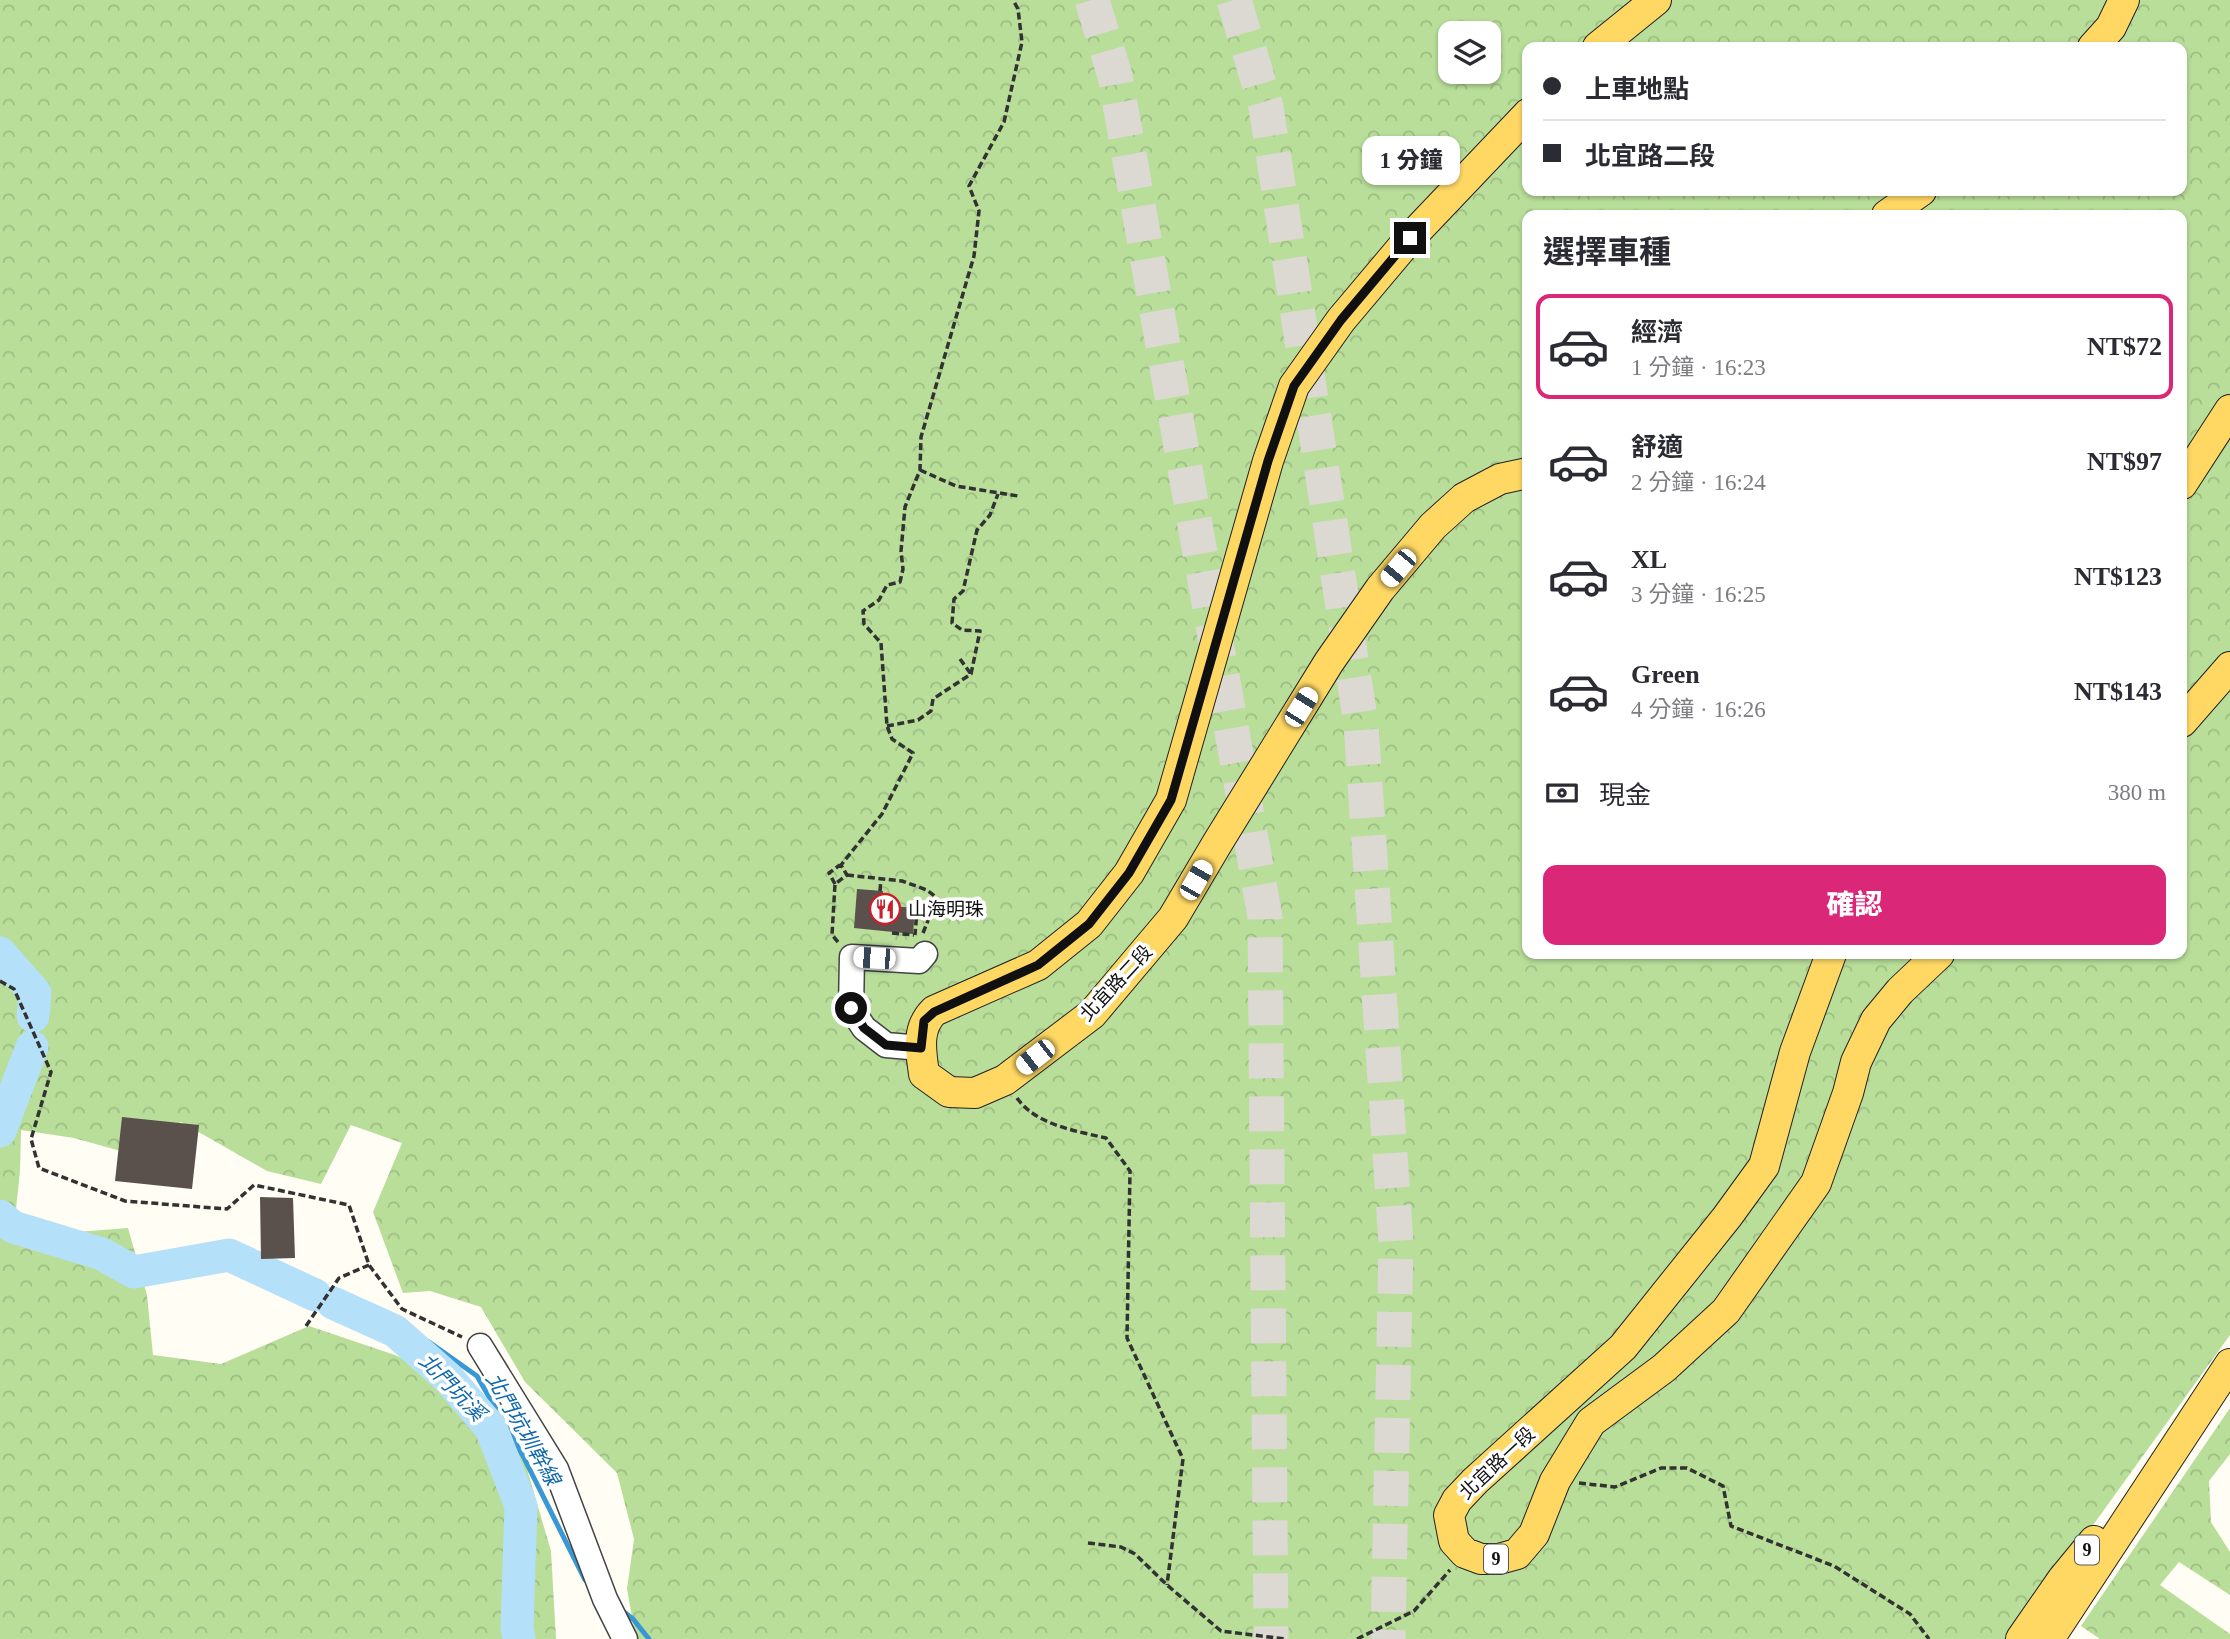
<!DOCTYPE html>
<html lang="zh-TW">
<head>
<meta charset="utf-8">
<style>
	:root { --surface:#fff; --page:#f2f2f3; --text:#2b2b33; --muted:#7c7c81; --line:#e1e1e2; --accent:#db2777 }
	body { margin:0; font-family:"Times New Roman","Noto Sans TC",serif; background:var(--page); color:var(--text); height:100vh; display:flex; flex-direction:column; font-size:26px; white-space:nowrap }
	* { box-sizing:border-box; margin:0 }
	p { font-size:23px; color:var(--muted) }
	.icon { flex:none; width:38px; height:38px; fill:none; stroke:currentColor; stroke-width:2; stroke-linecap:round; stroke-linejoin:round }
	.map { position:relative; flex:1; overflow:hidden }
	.drawer { position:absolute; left:1522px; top:210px; width:665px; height:749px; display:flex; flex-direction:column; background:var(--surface); border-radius:14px; box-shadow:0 2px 5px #0004 }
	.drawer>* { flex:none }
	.guide { position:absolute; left:1522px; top:42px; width:665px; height:154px; border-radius:14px; box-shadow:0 2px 5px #0004; display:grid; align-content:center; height:154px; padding:0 21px; background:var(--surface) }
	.tools { position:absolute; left:1438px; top:21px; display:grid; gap:14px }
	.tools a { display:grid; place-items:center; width:63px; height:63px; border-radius:14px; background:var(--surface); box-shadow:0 2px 5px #0004; font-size:35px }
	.end { position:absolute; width:32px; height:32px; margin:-16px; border:9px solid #101010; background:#fff; box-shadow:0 0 0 4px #fff }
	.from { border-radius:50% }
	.bubble { position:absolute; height:49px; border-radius:14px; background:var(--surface); box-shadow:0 2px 5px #0004; font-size:23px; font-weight:800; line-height:49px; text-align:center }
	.car { position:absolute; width:21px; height:42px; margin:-21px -10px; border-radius:9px; box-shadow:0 0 5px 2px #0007; background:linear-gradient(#fff 24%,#345 0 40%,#fff 0 76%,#345 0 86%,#fff 0) }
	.guide b { display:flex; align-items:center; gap:24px; height:66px; font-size:26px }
	.guide b+b { border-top:2px solid var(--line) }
	.guide i { width:18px; height:18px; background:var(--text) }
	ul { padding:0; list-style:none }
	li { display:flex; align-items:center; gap:21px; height:105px; margin:0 14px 10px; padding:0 7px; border:4px solid transparent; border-radius:14px }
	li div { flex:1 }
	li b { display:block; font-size:26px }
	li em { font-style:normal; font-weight:800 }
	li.selected { border-color:var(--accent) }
	li>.icon { width:63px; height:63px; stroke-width:1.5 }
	h2 { padding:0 21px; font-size:32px; line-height:84px }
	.pay { display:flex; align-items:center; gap:18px; height:77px; padding:0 21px; font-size:26px }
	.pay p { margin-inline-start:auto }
	.cta { display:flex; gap:14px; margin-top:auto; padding:14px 21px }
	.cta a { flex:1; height:80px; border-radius:14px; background:var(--accent); color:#fff; font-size:28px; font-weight:800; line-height:80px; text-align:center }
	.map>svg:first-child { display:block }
	.forest { fill:url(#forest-crowns); fill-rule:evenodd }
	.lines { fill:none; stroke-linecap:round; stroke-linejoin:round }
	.stream { stroke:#3897d5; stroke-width:5 }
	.river { stroke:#b5e0f9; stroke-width:33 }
	.building { fill:#5a514c }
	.highway-tunnel { stroke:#dbd9d2; stroke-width:35; stroke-dasharray:35 18; stroke-linecap:butt }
	.minor-casing { stroke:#434343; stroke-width:27 }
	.major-casing { stroke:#212121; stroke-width:32 }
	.path { stroke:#323232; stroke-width:3.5; stroke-dasharray:7 3.5; stroke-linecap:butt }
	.minor { stroke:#fff; stroke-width:24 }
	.major { stroke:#ffd864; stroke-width:30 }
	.route { stroke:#101010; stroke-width:9 }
	.labels { text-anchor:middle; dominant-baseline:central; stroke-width:7; stroke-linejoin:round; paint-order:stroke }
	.shield { fill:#fff; stroke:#585858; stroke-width:2 }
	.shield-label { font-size:18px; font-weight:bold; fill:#101010 }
	.poi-label { font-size:19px; fill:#101010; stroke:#fff; text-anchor:start }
	.street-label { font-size:19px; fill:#101010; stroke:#fff }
	.water-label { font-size:21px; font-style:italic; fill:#1169ab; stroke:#fff }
</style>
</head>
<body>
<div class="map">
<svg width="2230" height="1639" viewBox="0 0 2230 1639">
	<defs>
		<pattern id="forest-crowns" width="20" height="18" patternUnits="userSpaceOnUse" patternTransform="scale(1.75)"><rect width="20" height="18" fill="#b8de99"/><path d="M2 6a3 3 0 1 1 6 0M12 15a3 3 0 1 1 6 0" fill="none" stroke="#9dbd83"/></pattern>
	</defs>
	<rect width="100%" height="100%" fill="#fffdf4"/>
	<!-- forest -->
	<path class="forest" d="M0,0H2230V1335L2011,1639H636L627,1589L634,1539L617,1473L525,1382L481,1307L430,1291L403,1293L373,1212L402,1143L351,1125L321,1184L267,1171L181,1122L124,1152L74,1138L21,1130L20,1171L13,1237L128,1228L147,1295L153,1355L221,1364L309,1326L395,1355L490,1401L524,1459L551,1551L556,1639H0ZM1451,33H1489V72H1451ZM1528,47H2182V191H1528ZM1528,215H2182V954H1528Z
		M2230,1408V1454L2209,1481L2211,1522L2230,1552V1595L2179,1562L2160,1585L2230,1634V1639H2100L2081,1626Z"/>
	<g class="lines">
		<!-- stream -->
		<path class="stream" d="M395,1331L429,1342L477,1376L523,1456L585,1580
			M624,1612L633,1619L649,1639"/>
		<!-- river -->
		<path class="river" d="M0,953L35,993L33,1016
			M0,1131L32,1047
			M0,1216L13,1227L102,1254L134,1272L229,1255L315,1295
			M333,1303L395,1331L447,1377L491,1428L521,1506L517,1628L519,1639"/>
	</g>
	<!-- building -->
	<path class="building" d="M857,889L883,891L882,905L915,908L913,934L854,928Z
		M122,1117L199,1125L192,1189L115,1181Z
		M260,1197L293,1198L295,1258L261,1259Z"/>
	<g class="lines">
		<!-- highway-tunnel -->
		<path class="highway-tunnel" d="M1092,0L1115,76L1265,917L1271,1639
			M1234,0L1266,107L1361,724L1396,1243L1388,1639"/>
		<!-- minor casing -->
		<g class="minor-casing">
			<path id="minor" d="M921,1048L886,1045L864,1028L851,1008L852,957L919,961L925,954
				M480,1346L556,1469L605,1599L625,1639"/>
		</g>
		<!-- major casing -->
		<g class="major-casing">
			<path id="major" d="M1598,47L1656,0
				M2093,47L2111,27L2124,0
				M1528,114L1410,238L1341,320L1294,386L1268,461L1171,800L1129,873L1089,924L1038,965L934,1011C916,1029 921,1051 924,1074L949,1092L975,1093L1005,1080L1092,1014L1173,918L1218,842L1329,662L1380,589L1433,526L1464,498L1500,479L1528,473
				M1887,215L1921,191
				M2182,484L2230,410
				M2182,722L2230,667
				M1831,954L1795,1052L1764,1166L1727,1217L1623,1347L1475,1481L1457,1500L1449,1515L1454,1541L1465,1553L1481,1559H1499L1517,1554L1534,1534L1555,1481L1591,1422L1664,1368L1726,1311L1816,1183L1848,1093L1856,1062L1876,1020L1900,991L1939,954
				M2021,1639L2062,1580L2094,1541
				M2049,1639L2230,1364"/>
		</g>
		<!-- path -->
		<path class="path" d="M920,470L956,486L1018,496
			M960,659L971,674
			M887,726L918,720L931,711L933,699L971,674L980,631L962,630L952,623L954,599L963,591L977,530L990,515L998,494
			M847,875L902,881L927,890L956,913
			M835,884L829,873L840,865
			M880,891L881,878
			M915,910H917L915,935
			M892,933L914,935
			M923,933L937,898
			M838,942L832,935L835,884L847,875L841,865L882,814L913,753L892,739L887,726L881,643L864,624L863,611L879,600L887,585L900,582L903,569L901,551L905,507L920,470L921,437L974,256L979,211L969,186L1004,122L1022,42L1018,9L1013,0
			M0,981L14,989L51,1072L31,1139L39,1168L125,1201L227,1209L254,1185L349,1205L369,1265L402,1309L462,1337
			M1017,1098C1036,1125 1076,1131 1106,1138L1130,1171L1127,1338L1183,1459L1167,1585
			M306,1326L339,1278L369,1265
			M1579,1483L1615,1487L1661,1468H1687L1723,1486L1731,1526L1834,1566L1910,1614L1929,1639
			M1088,1543L1121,1547L1135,1554L1167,1585L1221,1631L1285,1639
			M1357,1639L1414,1611L1450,1570"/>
		<!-- minor -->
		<use href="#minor" class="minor"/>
		<!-- major -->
		<use href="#major" class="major"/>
	</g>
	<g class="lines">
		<!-- route -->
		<path class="route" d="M851,1008L864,1028L886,1045L921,1048L924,1021L934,1012L1038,965L1089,924L1129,873L1171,800L1268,461L1294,386L1341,320L1410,238"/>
	</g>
	<!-- icons -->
	<defs>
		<g id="restaurant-ring" transform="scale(1.575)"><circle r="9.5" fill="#fff" stroke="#c92029" stroke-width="1.5"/><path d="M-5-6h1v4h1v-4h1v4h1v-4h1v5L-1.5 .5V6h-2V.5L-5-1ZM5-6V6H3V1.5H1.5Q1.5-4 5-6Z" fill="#c92029"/></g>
	</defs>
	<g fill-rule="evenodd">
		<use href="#restaurant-ring" x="885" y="909"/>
	</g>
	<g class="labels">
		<!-- shield labels -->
		<g class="shield">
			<rect x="2075" y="1535.5" width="24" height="29" rx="5"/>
			<rect x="1484" y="1544.5" width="24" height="29" rx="5"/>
		</g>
		<g class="shield-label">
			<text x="2087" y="1550">9</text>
			<text x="1496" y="1559">9</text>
		</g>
		<!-- poi labels -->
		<g class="poi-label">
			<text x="908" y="909">山海明珠</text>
		</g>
		<!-- street labels -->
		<g class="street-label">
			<text transform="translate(1116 983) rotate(-47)">北宜路二段</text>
			<text transform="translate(1497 1463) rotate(-43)">北宜路一段</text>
		</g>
		<!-- water labels -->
		<g class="water-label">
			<text transform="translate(452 1387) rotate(46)">北門坑溪</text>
			<text transform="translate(523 1429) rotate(60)">北門坑圳幹線</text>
		</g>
	</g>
</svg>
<div class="tools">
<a><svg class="icon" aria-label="layers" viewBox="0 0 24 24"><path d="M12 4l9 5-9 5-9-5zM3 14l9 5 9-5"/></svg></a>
</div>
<i class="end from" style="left:851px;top:1008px"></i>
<i class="end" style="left:1410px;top:238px"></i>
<div class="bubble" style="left:1362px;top:136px;width:98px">1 分鐘</div>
<i class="car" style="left:1398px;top:568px;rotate:220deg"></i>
<i class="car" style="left:1301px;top:707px;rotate:32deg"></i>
<i class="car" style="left:1196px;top:880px;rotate:30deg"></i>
<i class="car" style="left:874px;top:958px;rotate:273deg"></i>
<i class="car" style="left:1035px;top:1057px;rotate:232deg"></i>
<div class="guide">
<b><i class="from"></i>上車地點</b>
<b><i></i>北宜路二段</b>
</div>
<section class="drawer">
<h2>選擇車種</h2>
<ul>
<li class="selected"><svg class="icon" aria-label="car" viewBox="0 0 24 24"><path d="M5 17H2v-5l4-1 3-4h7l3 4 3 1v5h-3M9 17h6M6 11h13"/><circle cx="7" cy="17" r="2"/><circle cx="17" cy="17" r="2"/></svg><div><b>經濟</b><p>1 分鐘 · 16:23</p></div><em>NT$72</em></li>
<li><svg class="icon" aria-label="car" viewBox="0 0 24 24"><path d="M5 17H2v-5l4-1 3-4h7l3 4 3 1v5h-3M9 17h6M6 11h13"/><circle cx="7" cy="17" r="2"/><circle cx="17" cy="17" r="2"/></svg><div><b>舒適</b><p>2 分鐘 · 16:24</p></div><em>NT$97</em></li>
<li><svg class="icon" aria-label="car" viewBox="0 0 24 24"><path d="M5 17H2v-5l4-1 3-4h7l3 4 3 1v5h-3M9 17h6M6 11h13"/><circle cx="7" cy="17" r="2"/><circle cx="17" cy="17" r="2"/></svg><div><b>XL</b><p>3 分鐘 · 16:25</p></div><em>NT$123</em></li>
<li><svg class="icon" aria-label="car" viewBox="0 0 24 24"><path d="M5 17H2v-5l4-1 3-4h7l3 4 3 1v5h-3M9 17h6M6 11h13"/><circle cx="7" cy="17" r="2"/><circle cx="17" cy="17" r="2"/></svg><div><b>Green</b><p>4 分鐘 · 16:26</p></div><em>NT$143</em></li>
</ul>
<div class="pay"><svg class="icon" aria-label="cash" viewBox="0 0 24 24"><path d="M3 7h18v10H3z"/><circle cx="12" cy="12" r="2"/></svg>現金<p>380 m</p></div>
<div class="cta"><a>確認</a></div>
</section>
</div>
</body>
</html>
